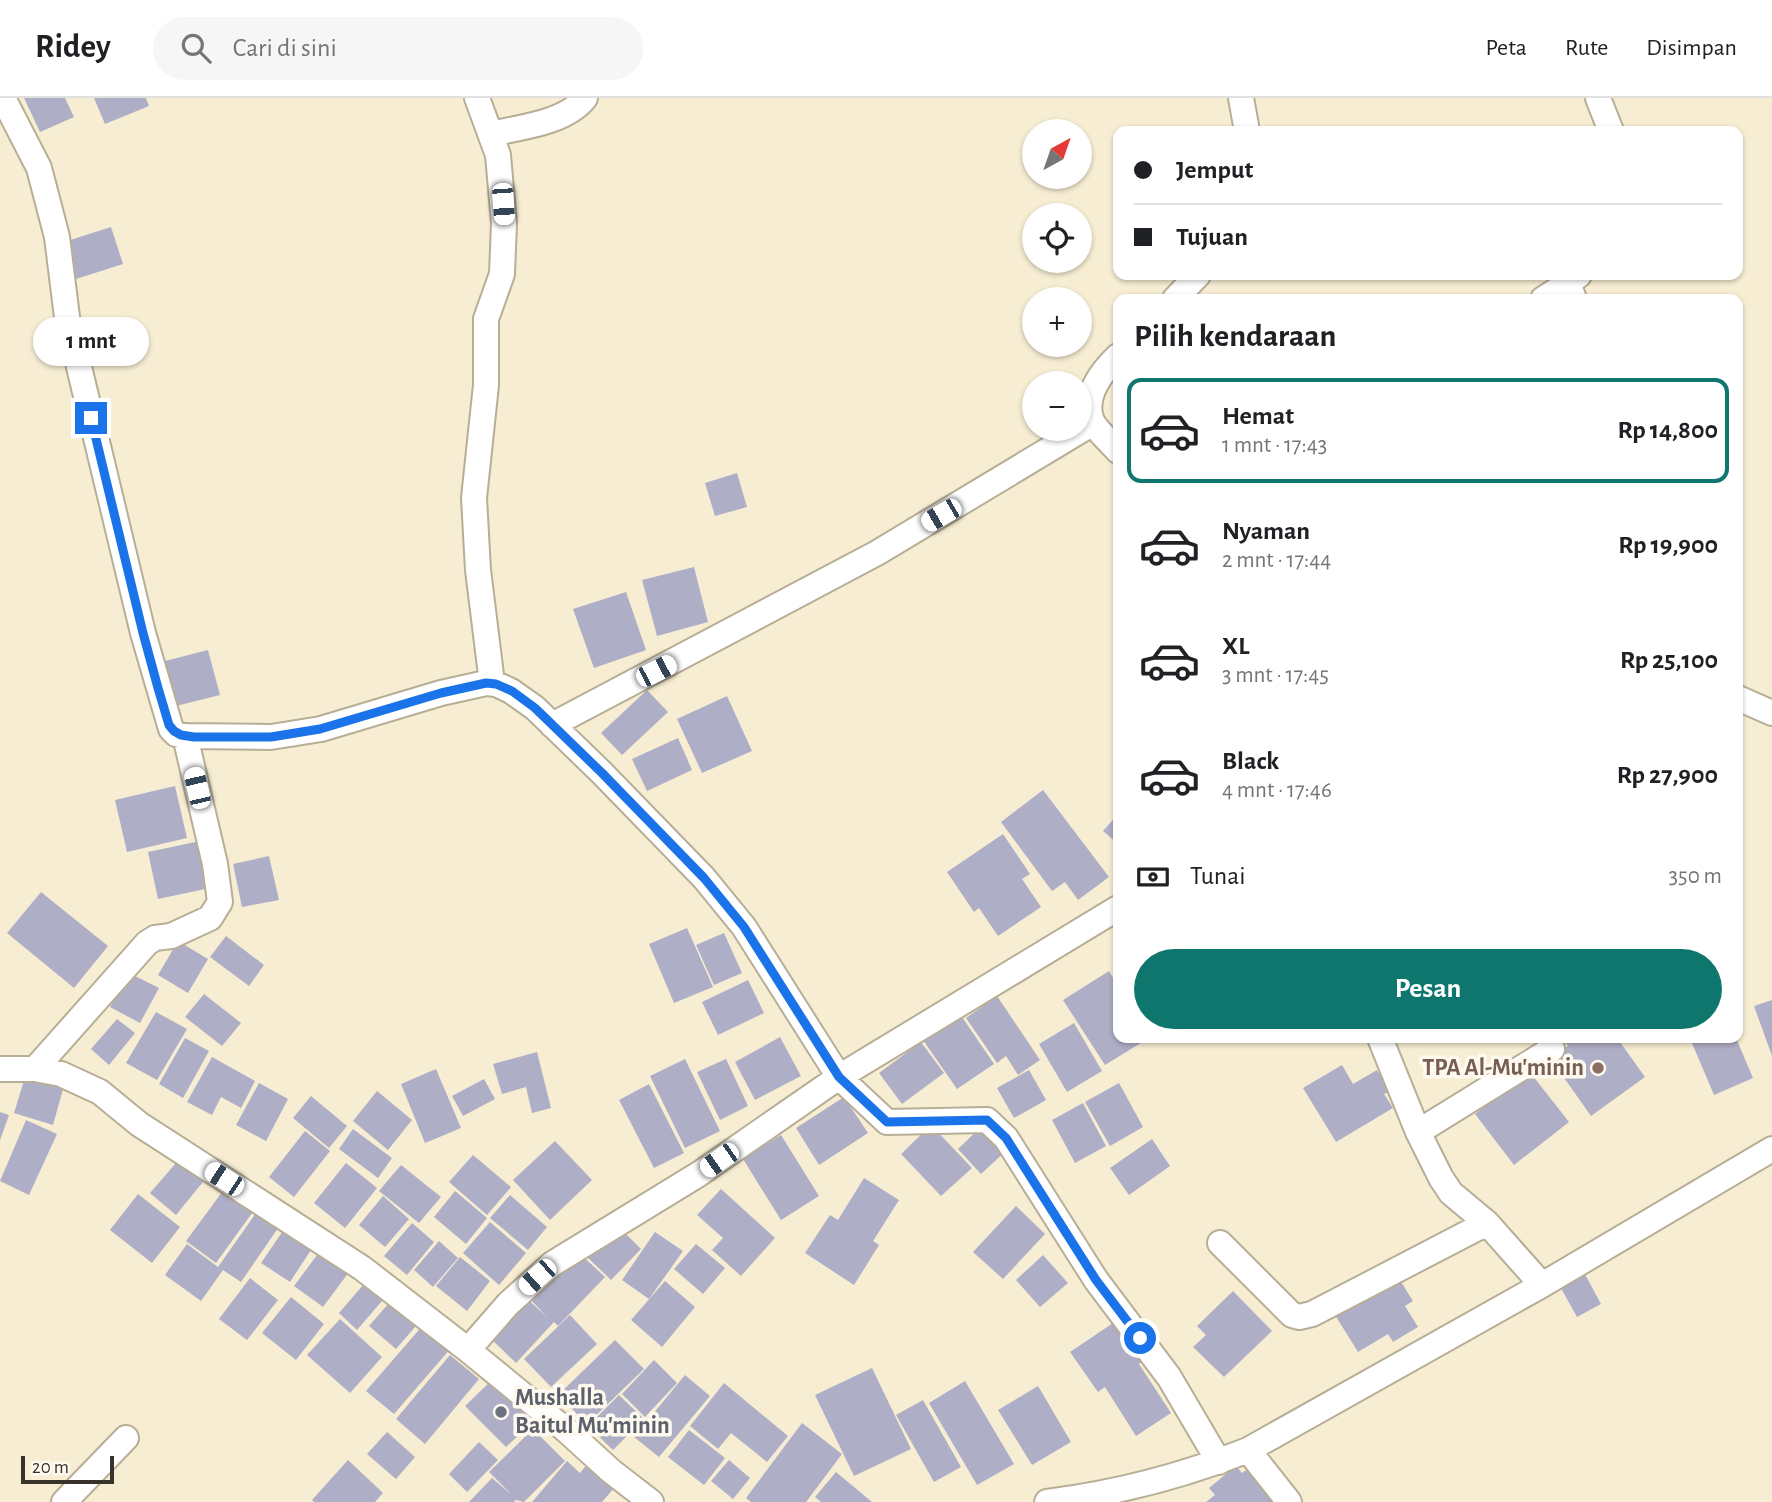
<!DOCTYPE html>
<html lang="id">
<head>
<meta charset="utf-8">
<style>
	:root { --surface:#fff; --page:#f6f6f6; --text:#202124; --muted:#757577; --line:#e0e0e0; --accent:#0f766e }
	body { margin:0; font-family:"Alegreya Sans",sans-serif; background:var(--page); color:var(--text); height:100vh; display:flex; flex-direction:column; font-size:26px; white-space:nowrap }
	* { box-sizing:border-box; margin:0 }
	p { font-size:23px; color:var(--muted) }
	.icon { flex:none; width:38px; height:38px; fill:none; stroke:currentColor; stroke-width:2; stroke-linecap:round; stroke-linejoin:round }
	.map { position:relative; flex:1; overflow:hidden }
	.panel { position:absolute; left:1113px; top:196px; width:630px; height:749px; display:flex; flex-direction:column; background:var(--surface); border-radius:14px; box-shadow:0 2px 5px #0004 }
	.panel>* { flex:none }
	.top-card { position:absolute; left:1113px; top:28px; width:630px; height:154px; border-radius:14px; box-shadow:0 2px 5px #0004; display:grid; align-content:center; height:154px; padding:0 21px; background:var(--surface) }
	.needle { width:46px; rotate:40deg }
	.buttons { position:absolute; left:1022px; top:21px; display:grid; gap:14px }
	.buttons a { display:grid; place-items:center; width:70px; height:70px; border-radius:50%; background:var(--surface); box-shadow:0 2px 5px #0004; font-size:35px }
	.scale { position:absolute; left:21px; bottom:18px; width:93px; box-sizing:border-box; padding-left:7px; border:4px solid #38332a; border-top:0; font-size:19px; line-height:24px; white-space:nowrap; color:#38332a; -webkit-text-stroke:5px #fffaf0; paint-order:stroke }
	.end { position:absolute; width:32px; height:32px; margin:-16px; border:9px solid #1a73e8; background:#fff; box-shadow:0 0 0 4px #fff }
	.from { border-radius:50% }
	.bubble { position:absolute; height:49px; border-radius:24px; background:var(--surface); box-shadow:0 2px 5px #0004; font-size:23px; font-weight:700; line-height:49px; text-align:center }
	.car { position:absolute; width:21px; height:42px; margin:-21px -10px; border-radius:9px; box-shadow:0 0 5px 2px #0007; background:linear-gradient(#fff 24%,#345 0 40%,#fff 0 76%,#345 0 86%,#fff 0) }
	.top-card b { display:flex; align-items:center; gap:24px; height:66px; font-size:26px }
	.top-card b+b { border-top:2px solid var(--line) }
	.top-card i { width:18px; height:18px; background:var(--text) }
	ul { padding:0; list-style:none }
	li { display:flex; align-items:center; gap:21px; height:105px; margin:0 14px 10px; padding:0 7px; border:4px solid transparent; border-radius:14px }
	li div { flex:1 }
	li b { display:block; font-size:26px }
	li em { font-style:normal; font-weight:700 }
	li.current { border-color:var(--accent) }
	li>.icon { width:63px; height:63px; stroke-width:1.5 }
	h2 { padding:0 21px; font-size:32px; line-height:84px }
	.pay { display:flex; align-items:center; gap:18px; height:77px; padding:0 21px; font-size:26px }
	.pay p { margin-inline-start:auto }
	.action { display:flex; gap:14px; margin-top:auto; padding:14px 21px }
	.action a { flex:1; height:80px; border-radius:42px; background:var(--accent); color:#fff; font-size:28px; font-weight:700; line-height:80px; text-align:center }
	header { display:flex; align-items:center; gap:42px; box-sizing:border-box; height:98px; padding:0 35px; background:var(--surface); border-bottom:2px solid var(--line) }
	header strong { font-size:33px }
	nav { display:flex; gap:38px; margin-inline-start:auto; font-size:24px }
	.search { width:490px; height:63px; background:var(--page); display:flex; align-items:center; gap:18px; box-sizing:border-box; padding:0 24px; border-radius:38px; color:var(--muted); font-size:26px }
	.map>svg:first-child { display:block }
	.building { fill:#afaec7 }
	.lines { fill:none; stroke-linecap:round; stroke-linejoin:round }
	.street-casing { stroke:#b8ae96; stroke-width:28 }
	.street { stroke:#fff; stroke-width:24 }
	.route { stroke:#1a73e8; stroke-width:9 }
	.education-dot { fill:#8d6e63; stroke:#fffaf0; stroke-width:2.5 }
	.worship-dot { fill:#6b7280; stroke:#fffaf0; stroke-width:2.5 }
	.labels { text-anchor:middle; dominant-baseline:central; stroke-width:7; stroke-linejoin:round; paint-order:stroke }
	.education-label { font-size:24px; font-weight:bold; fill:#785e54; stroke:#fffaf0; text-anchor:end }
	.worship-label { font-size:24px; font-weight:bold; fill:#5b616d; stroke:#fffaf0; text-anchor:start }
</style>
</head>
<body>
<header>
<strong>Ridey</strong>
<div class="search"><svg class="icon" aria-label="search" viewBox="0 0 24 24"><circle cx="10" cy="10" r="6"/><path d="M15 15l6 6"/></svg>Cari di sini</div>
<nav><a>Peta</a><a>Rute</a><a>Disimpan</a></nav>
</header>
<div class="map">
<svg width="1772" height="1404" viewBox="0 0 1772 1404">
	<rect width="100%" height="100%" fill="#f7edd3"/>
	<!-- building -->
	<path class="building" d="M24,0H65L74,19L40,34Z
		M94,0H146L149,8L105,26Z
		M111,129L123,166L76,181L64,144Z
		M737,375L747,409L715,418L705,385Z
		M694,469L708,524L657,538L642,482Z
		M626,494L646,552L594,570L573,511Z
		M208,552L220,597L176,608L165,563Z
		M647,592L668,614L622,657L601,635Z
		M727,598L752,653L702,675L677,621Z
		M678,640L692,672L647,693L632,661Z
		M175,688L187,740L127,754L115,702Z
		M1043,692L1109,779L1078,802L1065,784L1052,793L1001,724Z
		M1118,716V746L1103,733Z
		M1003,736L1030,776L1022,781L1041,809L998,838L979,810L974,814L947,774Z
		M200,743L210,790L158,801L148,754Z
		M269,758L279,802L242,809L233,766Z
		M41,794L108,848L74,890L7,835Z
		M687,830L713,889L674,905L649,846Z
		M724,835L742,875L714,887L696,847Z
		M226,838L264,867L249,888L210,859Z
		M178,843L208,861L188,895L158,877Z
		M1109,873L1118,888V940H1149L1105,967L1063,902Z
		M129,875L159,890L140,925L110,909Z
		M748,882L764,915L718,937L702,904Z
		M204,896L241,925L222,948L185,919Z
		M997,898L1040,962L1018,977L1006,958L997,965L966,920Z
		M1772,902V958L1754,908Z
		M156,914L187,931L157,982L126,965Z
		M960,916L994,966L957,991L923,942Z
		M117,921L135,935L109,967L91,951Z
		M1074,925L1102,973L1067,994L1039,946Z
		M780,939L801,978L755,1002L735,964Z
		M185,940L209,953L183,1000L159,986Z
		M1561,940H1617L1645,979L1591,1018L1550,960L1568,948Z
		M1704,940H1736L1753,980L1714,997L1692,945Z
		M921,944L944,975L902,1006L879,975Z
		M537,954L551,1010L532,1015L526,989L502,996L493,966Z
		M212,959L255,983L241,1010L221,999L212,1017L187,1004Z
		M685,961L720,1033L685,1050L650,978Z
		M726,961L748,1008L720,1022L697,974Z
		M1342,967L1353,986L1377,972L1390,993L1384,996L1393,1010L1336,1044L1303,990Z
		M436,971L461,1030L425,1045L401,986Z
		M1029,972L1046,1002L1014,1020L997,990Z
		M27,973L65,984L53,1027L14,1015Z
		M1529,973L1569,1024L1514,1067L1475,1016Z
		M484,981L495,1001L463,1018L452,998Z
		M259,985L288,1001L266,1043L236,1027Z
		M1119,985L1143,1029L1110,1048L1085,1004Z
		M649,986L684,1055L654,1070L619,1002Z
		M377,993L412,1022L388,1052L353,1023Z
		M311,998L347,1028L329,1050L293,1020Z
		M844,999L868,1035L819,1067L796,1030Z
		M1083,1005L1106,1048L1075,1065L1052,1022Z
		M0,1014L9,1017L0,1042Z
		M26,1022L57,1036L29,1097L0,1083Z
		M985,1025L1009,1050L981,1076L958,1051Z
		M931,1027L972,1070L941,1098L901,1056Z
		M353,1031L392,1060L378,1080L339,1051Z
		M305,1033L330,1053L294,1099L269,1079Z
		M781,1037L819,1098L781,1122L743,1061Z
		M1152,1041L1170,1068L1129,1097L1110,1070Z
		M555,1043L592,1082L550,1122L513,1082Z
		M473,1057L511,1089L487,1117L449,1084Z
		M182,1058L207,1079L176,1117L150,1095Z
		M346,1065L377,1090L345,1130L314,1105Z
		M401,1067L441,1099L419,1125L379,1093Z
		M864,1080L899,1102L873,1143L879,1147L854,1187L805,1155L830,1117L838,1122Z
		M228,1086L257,1108L216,1165L186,1143Z
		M721,1091L775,1140L741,1178L712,1152L723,1140L697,1117Z
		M455,1093L487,1120L466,1146L434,1119Z
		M138,1096L180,1129L152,1165L110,1132Z
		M510,1097L547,1129L528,1152L490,1120Z
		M383,1098L409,1121L385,1149L359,1127Z
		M261,1108L283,1123L241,1184L223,1172L201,1203L165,1177L187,1146L218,1169Z
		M1016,1108L1045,1136L1003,1181L973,1154Z
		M490,1124L526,1155L499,1187L463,1155Z
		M412,1125L434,1144L407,1177L384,1158Z
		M616,1126L641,1151L611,1182L586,1158Z
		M287,1127L315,1146L290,1184L261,1165Z
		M655,1134L683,1153L649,1201L622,1182Z
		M439,1143L458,1160L433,1189L414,1172Z
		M696,1146L725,1170L703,1196L674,1171Z
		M323,1149L352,1170L323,1209L294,1188Z
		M576,1152L605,1179L558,1228L554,1224L516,1265L487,1237L524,1198L547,1219L529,1200Z
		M1043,1157L1068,1185L1040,1209L1016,1182Z
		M460,1159L490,1183L467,1213L436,1188Z
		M1581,1169L1601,1206L1577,1219L1557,1183Z
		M370,1179L388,1196L357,1232L339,1215Z
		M1398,1179L1413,1203L1405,1208L1418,1229L1393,1244L1388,1236L1358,1254L1335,1217Z
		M250,1180L278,1202L247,1242L219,1221Z
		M665,1183L695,1209L662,1249L631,1222Z
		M1233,1193L1272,1233L1224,1279L1193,1249L1206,1237L1197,1228Z
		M395,1198L421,1222L396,1251L369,1228Z
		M291,1199L324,1226L296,1262L262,1235Z
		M570,1217L597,1246L551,1289L524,1261Z
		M1122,1219L1149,1259L1139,1266L1171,1315L1136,1338L1105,1289L1098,1294L1070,1254Z
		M340,1221L382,1259L350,1295L307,1257Z
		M424,1226L451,1250L394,1316L366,1293Z
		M615,1242L644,1271L587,1326L558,1297Z
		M450,1257L479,1281L425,1346L396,1321Z
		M654,1262L677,1285L645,1319L622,1296Z
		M872,1270L911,1351L854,1378L815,1297Z
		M685,1277L710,1298L659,1359L634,1339Z
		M496,1278L537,1320L506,1349L465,1308Z
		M965,1283L1014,1366L977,1387L929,1305Z
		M724,1285L788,1338L767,1364L731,1335L718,1351L690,1328Z
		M1038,1288L1071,1344L1032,1367L998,1312Z
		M619,1297L644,1321L613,1352L588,1328Z
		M923,1302L961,1369L934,1384L896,1317Z
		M802,1325L842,1356L806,1404H751L746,1400Z
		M533,1331L565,1363L524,1404L516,1402L514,1404H469L492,1380L511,1396L489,1374Z
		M689,1332L725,1360L704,1387L668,1359Z
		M387,1334L415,1359L396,1381L367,1356Z
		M479,1344L498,1362L467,1394L449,1376Z
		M348,1362L383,1395L375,1404H314L312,1402Z
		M729,1362L750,1380L733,1401L711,1383Z
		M567,1363L580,1375L588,1365L615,1389L602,1404H532Z
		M1236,1368L1242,1375L1252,1368L1281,1404H1206L1215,1397L1209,1390Z
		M836,1374L872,1404H821L815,1399Z"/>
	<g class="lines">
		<!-- street casing -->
		<g class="street-casing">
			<path id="street" d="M3,0L39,70L57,139L67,219L143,535L171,631L176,636L185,638L271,639L321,631L441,595L486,585L496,586L511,593L535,610L602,675L704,780L744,829L839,979L887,1024L987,1022L1006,1040L1096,1182L1169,1279L1219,1364
				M477,0L498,57L504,125L502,176L486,221V287L474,400L478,472L492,585
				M1241,0L1247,33
				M1598,0L1611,33
				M491,36C521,29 565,25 585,0
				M1175,201L1198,177
				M1543,201L1568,185
				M1574,201L1568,185L1579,177
				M1118,258C1102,273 1082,299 1092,323C1097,333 1110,344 1118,353
				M1738,600L1772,615
				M552,627L877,455L1093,325
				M1380,940L1418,1034L1441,1080L1451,1095L1487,1125L1542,1187
				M0,971H35L61,976L100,994L139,1026L362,1170L468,1252L567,1333L611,1373L651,1404
				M35,971L147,845L155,840L171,838L210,820L220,804L215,766L185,638
				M1418,1034L1552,951
				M1220,1145L1292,1217L1299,1219L1312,1216L1487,1125
				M468,1252L508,1206L552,1166L699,1076L839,979L1118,810
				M1248,1352L1289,1404
				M64,1404L126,1340
				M1047,1404C1117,1395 1183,1378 1248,1352L1542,1187L1772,1051"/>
		</g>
		<!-- street -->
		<use href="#street" class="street"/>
	</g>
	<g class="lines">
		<!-- route -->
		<path class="route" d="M91,320L143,535L158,590L169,627L174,633L181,637L194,639H271L320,631L441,595L486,585L496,586L512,593L535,610L602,675L704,780L744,829L839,979L887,1024L987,1022L1006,1040L1096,1182L1140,1240"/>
	</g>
	<!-- markers -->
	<circle class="education-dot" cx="1598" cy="970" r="7"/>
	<circle class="worship-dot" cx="501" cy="1314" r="7"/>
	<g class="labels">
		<!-- education labels -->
		<g class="education-label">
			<text x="1584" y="970">TPA Al-Mu'minin</text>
		</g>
		<!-- worship labels -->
		<g class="worship-label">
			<text x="515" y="1300">Mushalla<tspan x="515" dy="28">Baitul Mu'minin</tspan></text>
		</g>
	</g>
</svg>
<div class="buttons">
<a><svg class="needle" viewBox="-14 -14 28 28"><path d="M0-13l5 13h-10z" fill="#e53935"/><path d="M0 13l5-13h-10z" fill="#757577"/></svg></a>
<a><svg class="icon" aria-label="locate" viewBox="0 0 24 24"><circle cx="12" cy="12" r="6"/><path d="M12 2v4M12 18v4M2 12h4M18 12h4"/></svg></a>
<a>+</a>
<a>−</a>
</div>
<div class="scale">20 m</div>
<i class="end from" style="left:1140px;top:1240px"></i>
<i class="end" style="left:91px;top:320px"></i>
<div class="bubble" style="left:33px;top:219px;width:116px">1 mnt</div>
<i class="car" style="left:503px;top:106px;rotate:176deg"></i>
<i class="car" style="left:941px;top:417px;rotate:240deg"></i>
<i class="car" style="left:656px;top:573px;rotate:63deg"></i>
<i class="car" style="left:197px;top:690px;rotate:347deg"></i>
<i class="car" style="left:719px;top:1062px;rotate:235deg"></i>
<i class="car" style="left:224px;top:1081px;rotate:303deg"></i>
<i class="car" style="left:537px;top:1179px;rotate:228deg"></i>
<div class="top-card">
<b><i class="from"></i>Jemput</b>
<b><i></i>Tujuan</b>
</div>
<section class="panel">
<h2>Pilih kendaraan</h2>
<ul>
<li class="current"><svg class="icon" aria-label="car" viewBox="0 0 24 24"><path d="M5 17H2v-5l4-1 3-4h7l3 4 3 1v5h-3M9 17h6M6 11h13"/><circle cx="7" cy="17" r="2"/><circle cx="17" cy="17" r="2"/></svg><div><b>Hemat</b><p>1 mnt · 17:43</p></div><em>Rp 14,800</em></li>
<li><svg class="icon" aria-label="car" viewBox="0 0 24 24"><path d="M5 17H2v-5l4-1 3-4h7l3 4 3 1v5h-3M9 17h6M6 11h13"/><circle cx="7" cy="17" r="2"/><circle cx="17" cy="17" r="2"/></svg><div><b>Nyaman</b><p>2 mnt · 17:44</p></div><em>Rp 19,900</em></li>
<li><svg class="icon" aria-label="car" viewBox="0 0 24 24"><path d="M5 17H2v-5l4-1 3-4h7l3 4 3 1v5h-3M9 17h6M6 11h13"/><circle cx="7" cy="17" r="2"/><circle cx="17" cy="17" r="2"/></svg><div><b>XL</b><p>3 mnt · 17:45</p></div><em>Rp 25,100</em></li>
<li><svg class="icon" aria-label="car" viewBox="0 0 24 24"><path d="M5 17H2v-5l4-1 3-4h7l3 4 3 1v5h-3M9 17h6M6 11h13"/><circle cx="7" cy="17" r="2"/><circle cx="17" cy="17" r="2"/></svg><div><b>Black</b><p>4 mnt · 17:46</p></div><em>Rp 27,900</em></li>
</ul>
<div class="pay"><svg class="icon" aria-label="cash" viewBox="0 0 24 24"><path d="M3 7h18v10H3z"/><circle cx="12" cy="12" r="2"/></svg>Tunai<p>350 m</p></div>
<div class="action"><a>Pesan</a></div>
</section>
</div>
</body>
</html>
